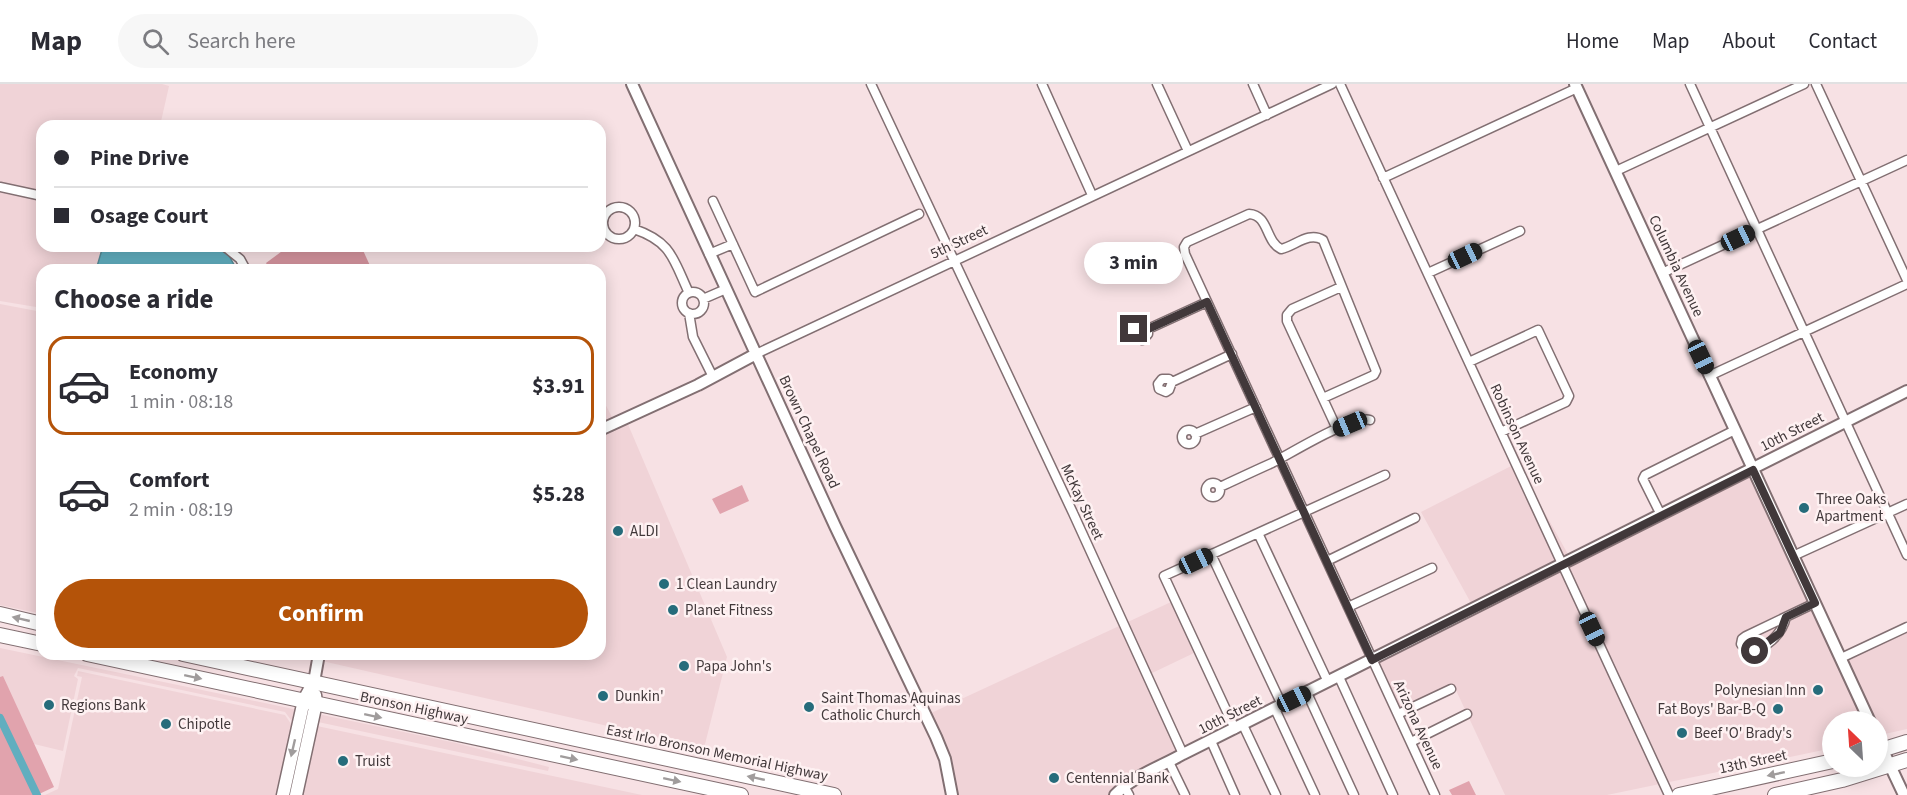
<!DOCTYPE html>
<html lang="en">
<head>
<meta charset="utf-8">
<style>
	:root { --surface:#fff; --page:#f7f7f7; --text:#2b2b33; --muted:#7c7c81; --line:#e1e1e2; --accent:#b45309 }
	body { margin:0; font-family:"Source Sans 3",sans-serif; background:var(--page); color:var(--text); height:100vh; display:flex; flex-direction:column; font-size:22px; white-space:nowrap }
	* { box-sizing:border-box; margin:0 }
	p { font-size:20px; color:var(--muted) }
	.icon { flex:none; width:33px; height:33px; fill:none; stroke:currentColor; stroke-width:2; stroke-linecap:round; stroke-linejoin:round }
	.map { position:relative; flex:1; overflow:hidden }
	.details { position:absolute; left:36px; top:180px; width:570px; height:396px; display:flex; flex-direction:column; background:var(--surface); border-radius:18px; box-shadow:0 3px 15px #0003 }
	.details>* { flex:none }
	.banner { position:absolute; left:36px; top:36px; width:570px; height:132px; border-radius:18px; box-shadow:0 3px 15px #0003; display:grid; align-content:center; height:132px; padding:0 18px; background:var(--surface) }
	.needle { width:39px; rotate:335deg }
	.controls { position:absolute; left:1822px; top:627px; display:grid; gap:12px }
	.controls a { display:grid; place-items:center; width:66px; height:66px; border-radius:50%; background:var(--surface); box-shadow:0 3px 15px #0003; font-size:30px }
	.end { position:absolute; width:27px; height:27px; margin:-14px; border:8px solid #41383a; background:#fff; box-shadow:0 0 0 3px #fff }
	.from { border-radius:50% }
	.bubble { position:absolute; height:42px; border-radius:21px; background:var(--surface); box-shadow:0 3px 15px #0003; font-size:20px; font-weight:700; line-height:42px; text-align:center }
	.car { position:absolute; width:18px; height:36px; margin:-18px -9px; border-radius:8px; box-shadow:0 0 4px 2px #0007; background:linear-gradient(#222 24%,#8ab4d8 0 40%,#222 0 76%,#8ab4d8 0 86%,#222 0) }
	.banner b { display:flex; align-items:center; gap:21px; height:57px; font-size:22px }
	.banner b+b { border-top:2px solid var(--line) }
	.banner i { width:15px; height:15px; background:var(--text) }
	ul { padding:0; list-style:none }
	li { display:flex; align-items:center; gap:18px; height:99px; margin:0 12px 9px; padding:0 6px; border:3px solid transparent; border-radius:18px }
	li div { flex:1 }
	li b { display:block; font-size:22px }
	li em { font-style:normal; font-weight:700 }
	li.active { border-color:var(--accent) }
	li>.icon { width:54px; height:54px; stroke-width:1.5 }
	h2 { padding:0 18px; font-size:27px; line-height:72px }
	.cta { display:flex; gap:12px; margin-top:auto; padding:12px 18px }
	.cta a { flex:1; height:69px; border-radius:36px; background:var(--accent); color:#fff; font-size:24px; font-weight:700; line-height:69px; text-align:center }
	header { display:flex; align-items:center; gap:36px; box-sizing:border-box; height:84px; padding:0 30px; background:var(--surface); border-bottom:2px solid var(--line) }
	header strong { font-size:28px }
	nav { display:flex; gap:33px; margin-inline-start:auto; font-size:21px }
	.search { width:420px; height:54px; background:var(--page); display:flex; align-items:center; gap:15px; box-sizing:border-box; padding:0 21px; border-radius:33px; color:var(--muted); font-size:22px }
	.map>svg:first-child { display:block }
	.built { fill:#f0d3d7 }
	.green { fill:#e1a3ad }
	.forest { fill:#d6959f }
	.water { fill:#61aebf; stroke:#578b97; stroke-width:1.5 }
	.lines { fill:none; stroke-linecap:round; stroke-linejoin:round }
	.canal { stroke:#61aebf; stroke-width:8 }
	.minor-casing { stroke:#826f72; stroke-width:11 }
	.tertiary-casing { stroke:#826f72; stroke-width:14 }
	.secondary-casing { stroke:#826f72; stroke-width:15 }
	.trunk-casing { stroke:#826f72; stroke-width:16 }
	.minor { stroke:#fff; stroke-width:8 }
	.tertiary { stroke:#fff; stroke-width:10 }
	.secondary { stroke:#fff; stroke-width:12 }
	.trunk { stroke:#fff; stroke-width:14 }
	.oneway { fill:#a09c9c }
	.route { stroke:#41383a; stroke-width:8 }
	.poi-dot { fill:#266c7b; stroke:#fef1f2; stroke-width:2 }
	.labels { text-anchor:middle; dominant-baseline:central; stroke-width:5; stroke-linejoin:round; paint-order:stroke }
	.street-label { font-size:15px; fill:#41383a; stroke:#fef1f2 }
	.poi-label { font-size:15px; fill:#41383a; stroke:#fef1f2; text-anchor:start }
</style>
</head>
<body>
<header>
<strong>Map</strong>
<div class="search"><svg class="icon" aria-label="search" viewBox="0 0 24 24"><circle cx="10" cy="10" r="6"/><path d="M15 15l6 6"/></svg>Search here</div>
<nav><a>Home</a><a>Map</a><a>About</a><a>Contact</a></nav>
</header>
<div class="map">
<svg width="1907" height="711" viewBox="0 0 1907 711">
	<rect width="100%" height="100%" fill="#f7e1e4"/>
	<!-- built -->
	<path class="built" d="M0,0H162L169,2L160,42H42V162H103L96,186H42V224L0,217Z
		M0,220L42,228V530L0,521Z
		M600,310L613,335L600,342Z
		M627,338L727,573L704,664L322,577L323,570H600V351Z
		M1517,379L1569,472L1472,521L1421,428Z
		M1751,391L1866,637L1833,638V664L1607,711H1505L1454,602L1398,627L1376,578Z
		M1171,518L1194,569L1148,591L1184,665L1111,711H956L929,630Z
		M1907,548V645L1880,651L1878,638L1874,637L1846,576Z
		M0,564L298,626L294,640L285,628L78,584L74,592L78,595L63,667L34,660L3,593H0Z
		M78,587L285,631L293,643L278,711H45L58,705L82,593L77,592Z
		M318,630L456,659L549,683L548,687L318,638Z
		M317,642L642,711H303Z"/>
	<!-- green -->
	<path class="green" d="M742,401L749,417L720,430L712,415Z
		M3,592L54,703L37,711H0V593Z
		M1469,697L1476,711H1452L1449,706Z"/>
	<!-- forest -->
	<path class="forest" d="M289,162H361L372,186H270L266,179Z"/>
	<!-- water -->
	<path class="water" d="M103,162H213L228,170L237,186H96Z"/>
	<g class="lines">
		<!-- canal -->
		<path class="canal" d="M0,634L37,711"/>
		<!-- minor casing -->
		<g class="minor-casing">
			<path id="minor" d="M871,0L1073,429L1183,670
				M1042,0L1092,111
				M1157,0L1188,67
				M1253,0L1267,31
				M1340,0L1669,711
				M1690,0L1907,471
				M1816,0L1907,196
				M1616,87L1804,0
				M1383,94L1577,4
				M0,103L42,112
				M713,117L755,208L919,130
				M603 139a16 16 0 1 1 32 0a16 16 0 1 1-32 0Z
				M634,145C672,158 673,175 689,209
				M224,162L240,175L246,186
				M709,170L733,160
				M1428,189L1520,147
				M1662,189L1907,76
				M682 219a11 11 0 1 1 22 0a11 11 0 1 1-22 0Z
				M703,215L726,205
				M689,229L693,253L713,293
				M1148,245V250L1142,256L1135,253L1133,249L1137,243L1145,242L1148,245L1207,218
				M756,270L1332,0
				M1469,278L1538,246L1569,312L1566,318L1501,348
				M1709,292L1907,200
				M1172,298L1169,306L1166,308L1159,305L1158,300L1162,295H1169L1172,298L1232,270
				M1323,314L1374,291L1376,287L1323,156C1309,147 1295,162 1281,165C1265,157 1269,131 1249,130L1187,158L1184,163L1185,170L1435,711
				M1337,345L1287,237V231L1292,225L1341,203
				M1182 353a7 7 0 1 1 14 0a7 7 0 1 1-14 0Z
				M1195,350L1256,323
				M1206 406a7 7 0 1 1 14 0a7 7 0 1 1-14 0Z
				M1220,403C1237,395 1254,387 1272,379C1290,370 1352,331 1370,336
				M1661,431L1643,395L1645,391L1735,346
				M1258,449L1328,598
				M1211,470L1282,621
				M1793,472L1907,420
				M1327,477L1415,434
				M1348,523L1432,484
				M1786,533C1782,550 1765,567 1747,568L1741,560L1742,555L1746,552L1815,519
				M1841,574L1907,543
				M1339,593L1393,711
				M1307,609L1354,711
				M1275,625L1315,711
				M1398,630L1451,605
				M1243,641L1276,711
				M1235,645L1164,492L1385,391
				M1211,657L1235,711
				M1411,658L1467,630
				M1169,678L1185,711
				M1124,702L1129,711"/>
		</g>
		<!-- tertiary casing -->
		<g class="tertiary-casing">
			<path id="tertiary" d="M632,0L835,442L936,653L945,675L952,711
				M1575,0L1870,638
				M600,346L698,301L756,270
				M314,598L319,570
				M1878,656L1904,711
				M1115,711C1133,692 1160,683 1183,670L1907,307"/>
		</g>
		<!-- secondary casing -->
		<g class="secondary-casing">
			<path id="secondary" d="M283,711L304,616L314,598
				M296,711L316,619L315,611"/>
		</g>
		<!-- trunk casing -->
		<g class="trunk-casing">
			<path id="trunk" d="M0,530L42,540
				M0,551L42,560
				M87,570L741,711
				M183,570L834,711
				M1878,667L1907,658
				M1679,711L1833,677
				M1775,711L1842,696L1907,676"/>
		</g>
		<!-- minor -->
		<use href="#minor" class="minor"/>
		<!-- tertiary -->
		<use href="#tertiary" class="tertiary"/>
		<!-- secondary -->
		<use href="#secondary" class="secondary"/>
		<!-- trunk -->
		<use href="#trunk" class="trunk"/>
	</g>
	<!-- one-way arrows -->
	<defs><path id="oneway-solid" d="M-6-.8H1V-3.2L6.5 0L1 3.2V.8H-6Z" transform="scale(1.5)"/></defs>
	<g class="oneway">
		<use href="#oneway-solid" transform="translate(21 535) rotate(-167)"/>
		<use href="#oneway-solid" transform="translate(193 593) rotate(12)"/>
		<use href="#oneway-solid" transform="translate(373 632) rotate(12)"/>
		<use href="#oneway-solid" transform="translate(293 664) rotate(103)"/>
		<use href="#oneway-solid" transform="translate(569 674) rotate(12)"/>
		<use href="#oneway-solid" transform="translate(1776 690) rotate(168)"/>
		<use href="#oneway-solid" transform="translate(756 694) rotate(-168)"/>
		<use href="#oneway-solid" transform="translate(672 696) rotate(12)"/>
	</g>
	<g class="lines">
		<!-- route -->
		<path class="route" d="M1134,245L1141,242L1148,245L1207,218L1372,576L1753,386L1815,519L1786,533L1780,549L1755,567"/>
	</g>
	<!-- markers -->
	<g class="poi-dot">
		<circle cx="1804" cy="424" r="6"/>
		<circle cx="618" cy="447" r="6"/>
		<circle cx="664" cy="500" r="6"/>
		<circle cx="673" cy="526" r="6"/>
		<circle cx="684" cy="582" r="6"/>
		<circle cx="1818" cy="606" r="6"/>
		<circle cx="603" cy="612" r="6"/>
		<circle cx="49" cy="621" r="6"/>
		<circle cx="809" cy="623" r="6"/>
		<circle cx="1778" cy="625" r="6"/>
		<circle cx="166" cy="640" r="6"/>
		<circle cx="1682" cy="649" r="6"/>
		<circle cx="343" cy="677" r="6"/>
		<circle cx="1054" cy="694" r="6"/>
	</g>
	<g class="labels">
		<!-- street labels -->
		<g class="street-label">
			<text transform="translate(959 158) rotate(-25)">5th Street</text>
			<text transform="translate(1676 182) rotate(65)">Columbia Avenue</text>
			<text transform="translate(809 348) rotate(65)">Brown Chapel Road</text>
			<text transform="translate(1792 348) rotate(-27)">10th Street</text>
			<text transform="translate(1517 350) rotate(65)">Robinson Avenue</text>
			<text transform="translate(1082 418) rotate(65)">McKay Street</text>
			<text transform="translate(414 624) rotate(12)">Bronson Highway</text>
			<text transform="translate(1230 631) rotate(-27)">10th Street</text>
			<text transform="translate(1418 641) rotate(65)">Arizona Avenue</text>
			<text transform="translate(717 669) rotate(12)">East Irlo Bronson Memorial Highway</text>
			<text transform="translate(1753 678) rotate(-12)">13th Street</text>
		</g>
		<!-- poi labels -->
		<g class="poi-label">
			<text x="1816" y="415">Three Oaks<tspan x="1816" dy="17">Apartment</tspan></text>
			<text x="630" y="447">ALDI</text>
			<text x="676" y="500">1 Clean Laundry</text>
			<text x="685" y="526">Planet Fitness</text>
			<text x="696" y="582">Papa John's</text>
			<text x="1806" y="606" text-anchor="end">Polynesian Inn</text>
			<text x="615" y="612">Dunkin'</text>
			<text x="821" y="614">Saint Thomas Aquinas<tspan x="821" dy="17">Catholic Church</tspan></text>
			<text x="61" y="621">Regions Bank</text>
			<text x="1766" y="625" text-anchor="end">Fat Boys' Bar-B-Q</text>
			<text x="178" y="640">Chipotle</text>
			<text x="1694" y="649">Beef 'O' Brady's</text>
			<text x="355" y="677">Truist</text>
			<text x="1066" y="694">Centennial Bank</text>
		</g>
	</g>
</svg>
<div class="controls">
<a><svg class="needle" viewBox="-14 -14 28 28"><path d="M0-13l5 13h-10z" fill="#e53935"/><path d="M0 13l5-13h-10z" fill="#7c7c81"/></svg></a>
</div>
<i class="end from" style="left:1755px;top:567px"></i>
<i class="end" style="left:1134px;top:245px"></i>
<div class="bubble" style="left:1084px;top:158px;width:99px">3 min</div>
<i class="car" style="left:1738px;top:154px;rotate:65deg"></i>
<i class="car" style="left:1465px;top:172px;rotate:65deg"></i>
<i class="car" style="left:1701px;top:273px;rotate:155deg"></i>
<i class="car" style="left:1350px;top:340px;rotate:247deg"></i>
<i class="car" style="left:1196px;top:477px;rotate:65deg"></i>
<i class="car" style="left:1592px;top:545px;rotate:155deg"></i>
<i class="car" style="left:1294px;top:615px;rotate:64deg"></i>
<div class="banner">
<b><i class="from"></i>Pine Drive</b>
<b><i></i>Osage Court</b>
</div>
<section class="details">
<h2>Choose a ride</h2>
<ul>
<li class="active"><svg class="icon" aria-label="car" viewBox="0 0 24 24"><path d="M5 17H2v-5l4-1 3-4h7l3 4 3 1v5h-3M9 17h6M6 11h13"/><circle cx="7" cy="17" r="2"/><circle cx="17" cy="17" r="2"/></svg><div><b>Economy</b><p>1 min · 08:18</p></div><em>$3.91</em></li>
<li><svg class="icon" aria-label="car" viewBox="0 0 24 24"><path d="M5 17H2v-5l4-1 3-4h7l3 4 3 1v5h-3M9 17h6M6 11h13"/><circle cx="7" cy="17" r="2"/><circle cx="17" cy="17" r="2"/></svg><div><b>Comfort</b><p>2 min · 08:19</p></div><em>$5.28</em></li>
</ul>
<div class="cta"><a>Confirm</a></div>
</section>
</div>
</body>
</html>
